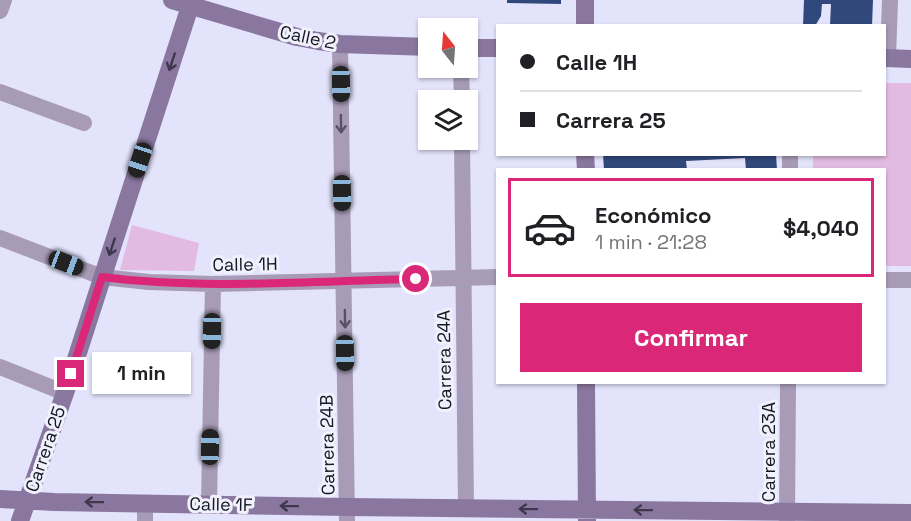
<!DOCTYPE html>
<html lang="es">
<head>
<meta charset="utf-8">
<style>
	:root { --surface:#fff; --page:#f2f2f2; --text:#202124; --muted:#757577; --line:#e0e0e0; --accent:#db2777 }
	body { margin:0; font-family:"Space Grotesk",sans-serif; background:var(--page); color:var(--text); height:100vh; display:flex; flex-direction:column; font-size:22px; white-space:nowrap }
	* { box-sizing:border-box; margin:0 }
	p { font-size:20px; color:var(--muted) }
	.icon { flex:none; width:33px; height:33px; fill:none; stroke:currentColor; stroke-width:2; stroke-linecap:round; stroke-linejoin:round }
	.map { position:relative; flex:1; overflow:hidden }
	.side { position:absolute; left:496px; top:168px; width:390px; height:216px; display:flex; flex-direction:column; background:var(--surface); border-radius:0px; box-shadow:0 2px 4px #0004 }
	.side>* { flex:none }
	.banner { position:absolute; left:496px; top:24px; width:390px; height:132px; border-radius:0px; box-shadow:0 2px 4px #0004; display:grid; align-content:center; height:132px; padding:0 24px; background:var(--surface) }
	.needle { width:39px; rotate:343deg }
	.controls { position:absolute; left:418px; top:18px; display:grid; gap:12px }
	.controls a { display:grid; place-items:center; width:60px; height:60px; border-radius:0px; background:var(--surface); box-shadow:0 2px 4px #0004; font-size:30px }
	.end { position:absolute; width:27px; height:27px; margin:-14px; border:8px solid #db2777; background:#fff; box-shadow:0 0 0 3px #fff }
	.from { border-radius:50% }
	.bubble { position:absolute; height:42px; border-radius:0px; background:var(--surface); box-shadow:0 2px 4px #0004; font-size:20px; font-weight:600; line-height:42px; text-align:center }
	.car { position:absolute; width:18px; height:36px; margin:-18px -9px; border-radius:8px; box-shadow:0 0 4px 2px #0007; background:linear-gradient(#222 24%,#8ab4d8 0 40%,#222 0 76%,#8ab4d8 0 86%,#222 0) }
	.banner b { display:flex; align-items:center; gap:21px; height:57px; font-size:22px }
	.banner b+b { border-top:2px solid var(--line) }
	.banner i { width:15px; height:15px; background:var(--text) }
	ul { padding:10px 0 0; list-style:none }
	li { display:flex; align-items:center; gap:18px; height:99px; margin:0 12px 9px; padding:0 12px; border:3px solid var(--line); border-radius:0px }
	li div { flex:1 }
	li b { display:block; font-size:22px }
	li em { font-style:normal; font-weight:600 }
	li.selected { border-color:var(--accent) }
	li>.icon { width:54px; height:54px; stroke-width:1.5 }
	.button { display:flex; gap:12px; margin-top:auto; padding:12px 24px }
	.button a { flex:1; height:69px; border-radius:0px; background:var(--accent); color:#fff; font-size:24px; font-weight:600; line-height:69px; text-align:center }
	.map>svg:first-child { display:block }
	.green { fill:#e3bbe2 }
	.building { fill:#30487b }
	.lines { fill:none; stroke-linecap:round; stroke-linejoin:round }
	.street { stroke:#a89bb7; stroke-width:16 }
	.secondary { stroke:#8a779f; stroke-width:18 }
	.oneway { stroke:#3f384d }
	.oneway2 { stroke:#585264 }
	.route { stroke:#db2777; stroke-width:8 }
	.labels { text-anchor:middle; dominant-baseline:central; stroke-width:6; stroke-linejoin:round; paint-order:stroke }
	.street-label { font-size:18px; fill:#161621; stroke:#f1f1fe }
</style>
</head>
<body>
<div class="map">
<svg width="911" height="521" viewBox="0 0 911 521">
	<rect width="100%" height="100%" fill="#e3e3fc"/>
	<!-- green -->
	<path class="green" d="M885,83H911V266H885V170L813,169V155L885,154Z
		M132,225L199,243L194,271L120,270Z"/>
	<!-- building -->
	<path class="building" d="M507,0H561V4L507,3Z
		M804,0H873L872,26H830L831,4H822L821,16L815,26H803Z
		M603,154H776L777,170H746L745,158L686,161L687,170H604Z"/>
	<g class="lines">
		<!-- street -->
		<path class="street" d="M0,11L4,0
			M340,44L347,521
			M888,58L890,0
			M461,68L462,100
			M0,92L84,123
			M462,140L466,508
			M790,170V154
			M0,238L102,277L149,282L213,284L498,277
			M885,280H911
			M0,367L65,393
			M145,503V521
			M209,504L213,284
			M787,521L788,382"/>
		<!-- secondary -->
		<path class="secondary" d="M172,0L297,37L318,41L340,44L429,47
			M585,0V26
			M468,48H498
			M885,58L911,59
			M585,154L586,170
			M586,382L587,521
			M0,499L54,502L347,507L911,513
			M20,521L65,393L192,0"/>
	</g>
	<!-- one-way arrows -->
	<defs><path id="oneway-shaft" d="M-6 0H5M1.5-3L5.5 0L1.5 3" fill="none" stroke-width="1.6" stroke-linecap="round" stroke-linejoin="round" transform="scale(1.5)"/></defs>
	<g class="oneway">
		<use href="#oneway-shaft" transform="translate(172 62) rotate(108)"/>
		<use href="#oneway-shaft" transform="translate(112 247) rotate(108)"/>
		<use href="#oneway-shaft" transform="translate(94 502) rotate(-179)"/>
		<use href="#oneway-shaft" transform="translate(289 506) rotate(-179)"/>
		<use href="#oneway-shaft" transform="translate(528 509) rotate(-179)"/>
		<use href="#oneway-shaft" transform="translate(643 510) rotate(-179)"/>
	</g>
	<g class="oneway2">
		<use href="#oneway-shaft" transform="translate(341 124) rotate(89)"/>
		<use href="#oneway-shaft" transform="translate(345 319) rotate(89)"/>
	</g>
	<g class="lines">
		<!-- route -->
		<path class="route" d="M71,374L102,277C206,290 311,281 416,279"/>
	</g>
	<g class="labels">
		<!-- street labels -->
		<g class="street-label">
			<text transform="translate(308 37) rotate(12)">Calle 2</text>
			<text transform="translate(245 264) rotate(-1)">Calle 1H</text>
			<text transform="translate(444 360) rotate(-91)">Carrera 24A</text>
			<text transform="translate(327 445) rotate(-91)">Carrera 24B</text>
			<text transform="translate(45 449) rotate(-71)">Carrera 25</text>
			<text transform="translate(768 452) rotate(-90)">Carrera 23A</text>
			<text transform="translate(221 504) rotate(1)">Calle 1F</text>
		</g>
	</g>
</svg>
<div class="controls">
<a><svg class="needle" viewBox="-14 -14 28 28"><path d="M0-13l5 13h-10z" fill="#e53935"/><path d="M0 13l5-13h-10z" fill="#757577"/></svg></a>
<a><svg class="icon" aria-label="layers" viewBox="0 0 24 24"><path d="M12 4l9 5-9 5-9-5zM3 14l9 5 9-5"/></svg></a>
</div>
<i class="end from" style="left:416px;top:279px"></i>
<i class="end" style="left:71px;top:374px"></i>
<div class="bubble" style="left:92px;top:352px;width:99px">1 min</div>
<i class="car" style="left:341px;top:84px;rotate:179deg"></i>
<i class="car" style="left:140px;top:160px;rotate:198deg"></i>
<i class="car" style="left:342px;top:193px;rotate:179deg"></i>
<i class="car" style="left:66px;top:263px;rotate:111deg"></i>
<i class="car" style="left:212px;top:331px;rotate:181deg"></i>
<i class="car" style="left:345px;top:353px;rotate:179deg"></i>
<i class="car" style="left:210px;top:447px;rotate:1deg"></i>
<div class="banner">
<b><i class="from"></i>Calle 1H</b>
<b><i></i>Carrera 25</b>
</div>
<section class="side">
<ul>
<li class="selected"><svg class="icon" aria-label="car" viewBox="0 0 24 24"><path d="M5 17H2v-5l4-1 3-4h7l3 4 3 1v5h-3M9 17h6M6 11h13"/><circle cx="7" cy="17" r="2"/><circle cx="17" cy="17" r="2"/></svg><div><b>Económico</b><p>1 min · 21:28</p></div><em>$4,040</em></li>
</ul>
<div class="button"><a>Confirmar</a></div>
</section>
</div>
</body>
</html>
